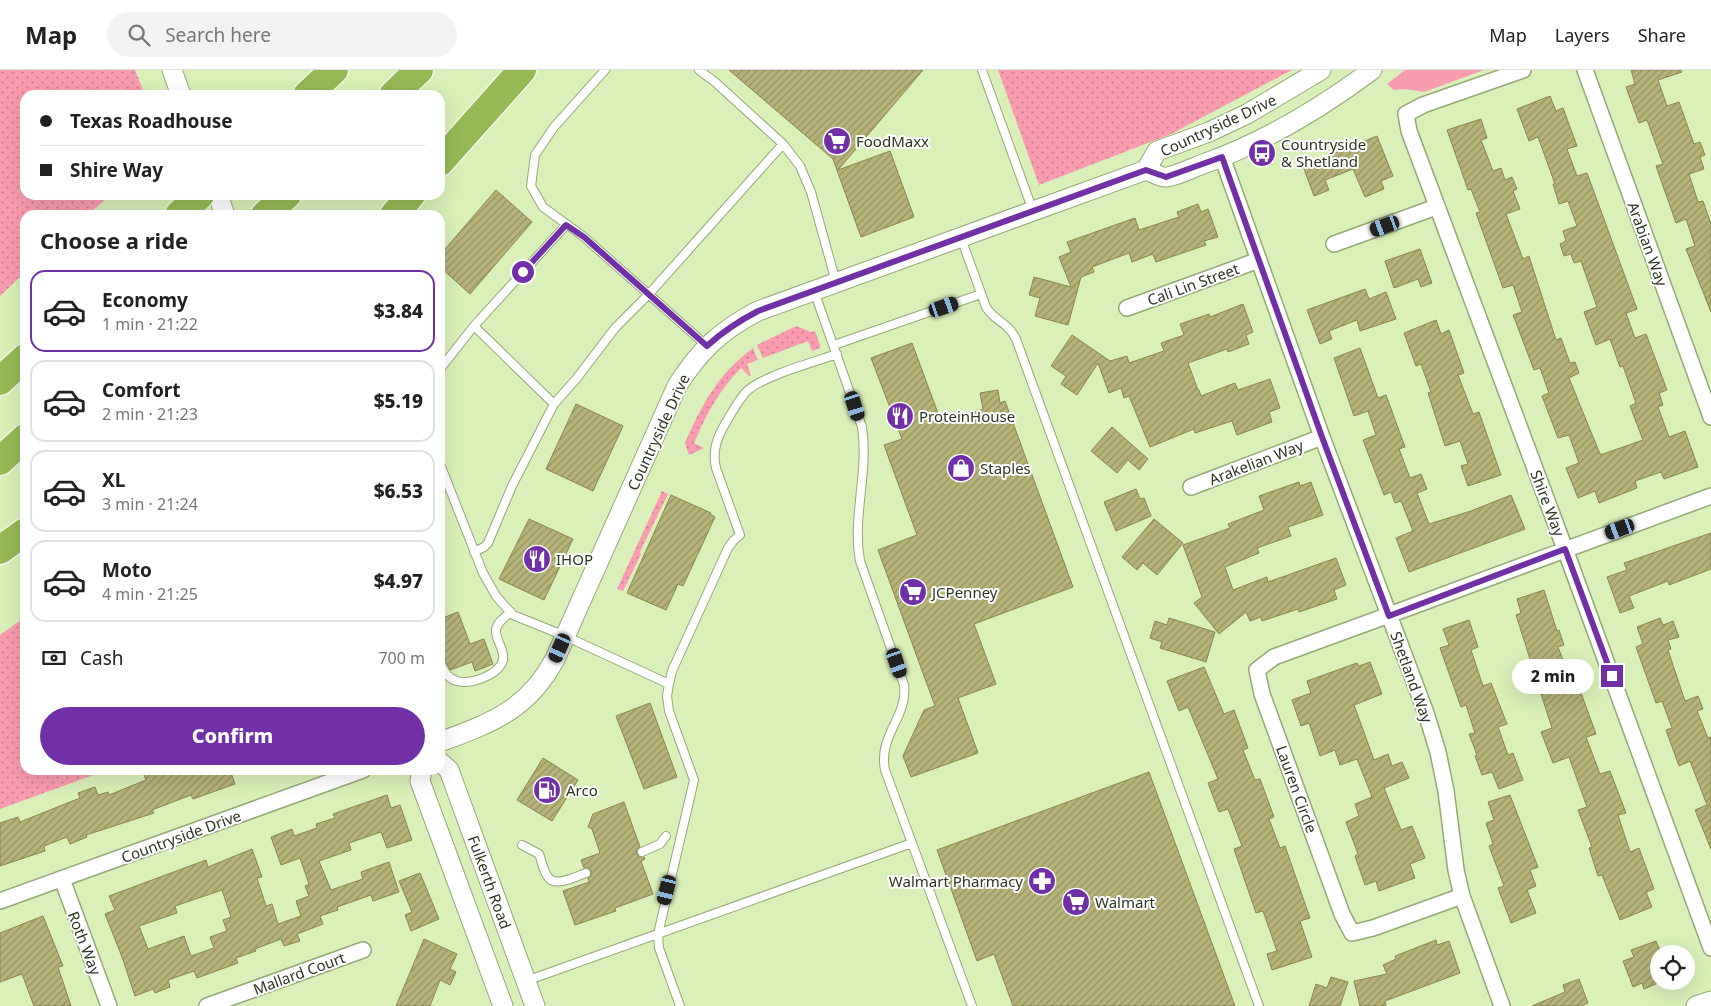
<!DOCTYPE html>
<html lang="en">
<head>
<meta charset="utf-8">
<style>
	:root { --surface:#fff; --page:#f2f2f2; --text:#222; --muted:#767676; --line:#e0e0e0; --accent:#7130a5 }
	body { margin:0; font-family:"Noto Sans",sans-serif; background:var(--page); color:var(--text); height:100vh; display:flex; flex-direction:column; font-size:19px; white-space:nowrap }
	* { box-sizing:border-box; margin:0 }
	p { font-size:16px; color:var(--muted) }
	.icon { flex:none; width:28px; height:28px; fill:none; stroke:currentColor; stroke-width:2; stroke-linecap:round; stroke-linejoin:round }
	.map { position:relative; flex:1; overflow:hidden }
	.drawer { position:absolute; left:20px; top:140px; width:425px; height:565px; display:flex; flex-direction:column; background:var(--surface); border-radius:15px; box-shadow:0 5px 20px #0002 }
	.drawer>* { flex:none }
	.banner { position:absolute; left:20px; top:20px; width:425px; height:110px; border-radius:15px; box-shadow:0 5px 20px #0002; display:grid; align-content:center; height:110px; padding:0 20px; background:var(--surface) }
	.controls { position:absolute; left:1650px; top:875px; display:grid; gap:10px }
	.controls a { display:grid; place-items:center; width:45px; height:45px; border-radius:50%; background:var(--surface); box-shadow:0 5px 20px #0002; font-size:25px }
	.end { position:absolute; width:22px; height:22px; margin:-11px; border:6px solid #7130a5; background:#fff; box-shadow:0 0 0 2px #fff }
	.from { border-radius:50% }
	.bubble { position:absolute; height:35px; border-radius:18px; background:var(--surface); box-shadow:0 5px 20px #0002; font-size:16px; font-weight:800; line-height:35px; text-align:center }
	.car { position:absolute; width:15px; height:30px; margin:-15px -8px; border-radius:6px; box-shadow:0 0 4px 1px #0007; background:linear-gradient(#222 24%,#8ab4d8 0 40%,#222 0 76%,#8ab4d8 0 86%,#222 0) }
	.banner b { display:flex; align-items:center; gap:18px; height:48px; font-size:19px }
	.banner b+b { border-top:1px solid var(--line) }
	.banner i { width:12px; height:12px; background:var(--text) }
	ul { padding:0; list-style:none }
	li { display:flex; align-items:center; gap:15px; height:82px; margin:0 10px 8px; padding:0 10px; border:2px solid var(--line); border-radius:15px }
	li div { flex:1 }
	li b { display:block; font-size:19px }
	li em { font-style:normal; font-weight:800 }
	li.current { border-color:var(--accent) }
	li>.icon { width:45px; height:45px; stroke-width:1.5 }
	h2 { padding:0 20px; font-size:22px; line-height:60px }
	.pay { display:flex; align-items:center; gap:12px; height:55px; padding:0 20px; font-size:19px }
	.pay p { margin-inline-start:auto }
	.cta { display:flex; gap:10px; margin-top:auto; padding:10px 20px }
	.cta a { flex:1; height:58px; border-radius:30px; background:var(--accent); color:#fff; font-size:20px; font-weight:800; line-height:58px; text-align:center }
	header { display:flex; align-items:center; gap:30px; box-sizing:border-box; height:70px; padding:0 25px; background:var(--surface); border-bottom:1px solid var(--line) }
	header strong { font-size:24px }
	nav { display:flex; gap:28px; margin-inline-start:auto; font-size:18px }
	.search { width:350px; height:45px; background:var(--page); display:flex; align-items:center; gap:12px; box-sizing:border-box; padding:0 18px; border-radius:28px; color:var(--muted); font-size:19px }
	.map>svg:first-child { display:block }
	.grass { fill:url(#grass-dots) }
	.park { fill:#fa9cb0 }
	.building { fill:url(#building-hatch); stroke:#89864e; fill-rule:evenodd }
	.lines { fill:none; stroke-linecap:round; stroke-linejoin:round }
	.service-casing { stroke:#94a974; stroke-width:10 }
	.minor-casing { stroke:#94a974; stroke-width:18 }
	.tertiary-casing { stroke:#94a974; stroke-width:21 }
	.motorway-casing { stroke:#fff; stroke-width:30 }
	.service { stroke:#fff; stroke-width:8 }
	.minor { stroke:#fff; stroke-width:15 }
	.tertiary { stroke:#fff; stroke-width:19 }
	.motorway { stroke:#96b955; stroke-width:28 }
	.route { stroke:#7130a5; stroke-width:6 }
	.labels { text-anchor:middle; dominant-baseline:central; stroke-width:4; stroke-linejoin:round; paint-order:stroke }
	.street-label { font-size:15px; fill:#2d3620; stroke:#fff }
	.poi-label { font-size:15px; fill:#2d3620; stroke:#fff; text-anchor:start }
</style>
</head>
<body>
<header>
<strong>Map</strong>
<div class="search"><svg class="icon" aria-label="search" viewBox="0 0 24 24"><circle cx="10" cy="10" r="6"/><path d="M15 15l6 6"/></svg>Search here</div>
<nav><a>Map</a><a>Layers</a><a>Share</a></nav>
</header>
<div class="map">
<svg width="1711" height="936" viewBox="0 0 1711 936">
	<defs>
		<pattern id="grass-dots" width="8" height="8" patternUnits="userSpaceOnUse" patternTransform="scale(1.25)"><rect width="8" height="8" fill="#fa9cb0"/><path d="M2 2h.1M6 6h.1" fill="none" stroke="#cb808f" stroke-width="1.8" stroke-linecap="round"/></pattern>
		<pattern id="building-hatch" width="6" height="6" patternUnits="userSpaceOnUse" patternTransform="scale(1.25)"><rect width="6" height="6" fill="#b6b379"/><path d="M-1 1l2-2M0 6l6-6M5 7l2-2" fill="none" stroke="#949263"/></pattern>
	</defs>
	<rect width="100%" height="100%" fill="#daf0b8"/>
	<!-- grass -->
	<path class="grass" d="M0,0H135L145,25H25V125H110L88,145H25V202L0,226Z
		M998,0H1292L1171,64L1039,115Z
		M796,256L811,262L815,261L820,275V278L812,281L808,271L763,288L757,275Z
		M753,278L758,290L747,294L751,306H749L741,298C719,320 706,345 694,373L704,378L689,385L685,373C702,334 718,304 753,278Z
		M662,421L668,424L640,482L641,484L623,521L617,519Z
		M25,547V700H107L0,739V565Z"/>
	<!-- park -->
	<path class="park" d="M1405,0H1484L1424,22L1406,19L1394,20L1387,14Z"/>
	<!-- building -->
	<path class="building" d="M729,0H923L838,100L890,81L914,147L861,167L833,89Z
		M1631,0H1681L1682,2L1658,10L1667,36L1679,32L1694,74L1700,72L1705,85L1700,87L1704,99L1689,104L1698,132L1703,131L1711,154V242L1686,179L1695,176L1686,149L1676,153L1656,96L1663,94L1647,50L1639,53L1626,17L1635,14Z
		M1550,26L1556,41L1563,38L1577,76L1567,79L1577,106L1587,103L1637,239L1626,243L1635,268L1646,264L1667,320L1659,323L1663,335L1658,337L1669,367L1685,361L1698,397L1664,409L1661,402L1635,411L1637,418L1599,433L1595,421L1578,428L1566,398L1579,393L1569,365L1558,368L1542,326L1549,323L1540,298L1534,300L1513,245L1522,242L1513,215L1503,218L1476,143L1480,142L1471,119L1468,120L1447,60L1481,49L1487,68L1481,70L1493,101L1501,98L1505,110L1512,107L1517,119L1513,121L1520,139L1506,144L1523,189L1529,186L1556,270L1561,268L1570,293L1575,292L1579,303L1569,308L1600,384H1603L1643,370L1630,336L1636,333L1623,296L1620,297L1610,269L1596,275L1584,242L1597,237L1581,191L1574,193L1571,184L1564,186L1560,174L1566,171L1563,161L1577,156L1568,131L1559,134L1553,114H1555L1538,67L1529,71L1517,39Z
		M1377,66L1393,106L1381,111L1384,119L1365,127L1353,99L1325,110L1329,120L1314,126L1303,96Z
		M496,120L532,152L470,224L440,197V185Z
		M1198,134L1201,142L1208,139L1218,167L1204,171L1206,175L1156,192L1153,184L1132,192L1129,183L1092,197L1094,202L1081,207L1068,255L1035,246L1040,228L1029,225L1034,207L1071,217L1059,187L1071,182L1067,172L1135,148L1139,160L1179,147L1177,142Z
		M1420,179L1432,213L1421,217L1418,209L1394,218L1385,191Z
		M1365,219L1369,229L1386,222L1396,249L1360,261L1357,250L1329,261L1332,269L1320,274L1307,240Z
		M1243,234L1253,262L1246,265L1249,274L1228,282L1227,279L1188,293L1198,320H1199L1201,326L1235,313L1238,320L1270,309L1280,338L1269,342L1272,352L1237,365L1232,351L1195,363L1194,359L1150,377L1129,326L1124,328L1121,318L1109,323L1098,293L1077,325L1061,314L1066,306L1051,296L1072,265L1110,291L1127,286L1129,293L1164,281L1161,273L1184,265L1180,254L1209,244L1210,247Z
		M1436,250L1441,264L1449,260L1464,303L1458,305L1473,344L1479,342L1501,405L1468,416L1461,396L1468,394L1460,371L1445,376L1428,323L1431,322L1421,294L1416,296L1404,263Z
		M912,273L942,354L983,339L980,323L998,320L1000,333L1005,331L1073,517L974,554L996,614L958,628L978,683L911,707L903,686L924,640L935,636L878,480L917,465L884,375L902,369L871,288Z
		M1360,278L1378,328L1386,325L1405,377L1399,379L1410,408L1421,404L1427,419L1417,423L1429,454L1471,441L1511,425L1525,459L1409,502L1396,468L1413,461L1401,431L1395,433L1391,422L1384,425L1363,370L1376,365L1368,341L1354,346L1334,288Z
		M576,334L623,356L593,421L546,399Z
		M1112,357L1148,389L1139,400L1128,390L1117,403L1091,381Z
		M1299,412L1300,416L1311,412L1323,445L1288,457L1291,466L1257,478L1259,483L1225,497L1233,520L1267,507L1268,512L1336,488L1346,515L1334,520L1337,529L1299,542L1298,539L1262,551L1261,547L1250,551L1246,542L1219,564L1194,533L1202,527L1183,475L1230,458L1228,454L1264,440L1259,426Z
		M1136,419L1140,429L1144,428L1151,446L1116,461L1104,432Z
		M671,425L711,443L710,444L715,447L683,516L678,514L666,540L627,523Z
		M529,449L573,469L544,530L499,509Z
		M1154,449L1183,473L1157,505L1143,493L1137,500L1122,487Z
		M1711,463V499L1669,515L1668,511L1629,526L1634,538L1620,543L1607,507L1627,500L1624,493Z
		M1544,520L1557,561L1559,560L1564,575L1558,577L1568,603L1573,601L1596,664L1586,667L1600,704L1610,701L1626,743L1618,745L1630,782L1639,778L1654,819L1646,822L1652,837L1620,850L1602,805L1598,806L1589,778L1592,777L1578,740L1587,737L1569,687L1553,693L1541,662L1552,658L1536,608L1532,609L1528,597L1532,595L1516,545L1521,543L1517,529Z
		M458,542L470,574L484,569L493,594L475,601L472,592L450,600L449,598L440,579V549Z
		M1169,548L1215,562L1206,592L1160,578L1162,572L1150,568L1155,551L1167,555Z
		M1660,548L1663,555L1673,551L1679,567L1668,570L1671,579L1668,580L1685,631L1698,626L1703,639L1697,641L1708,668L1711,667V779L1695,740L1707,735L1690,691L1679,696L1666,660L1672,658L1662,631L1656,633L1636,577L1643,574L1637,557Z
		M1469,550L1478,577L1471,580L1483,616L1491,613L1507,654L1498,657L1508,685L1513,683L1523,710L1499,719L1492,702L1482,705L1475,686L1477,685L1469,664L1475,663L1466,635L1461,637L1440,578L1449,575L1443,559Z
		M1370,592L1382,624L1354,635L1374,690L1388,684L1392,696L1402,692L1409,708L1384,718L1401,760L1412,756L1425,788L1410,794L1415,808L1379,821L1376,811L1365,815L1355,786L1358,784L1346,752L1359,746L1355,734L1372,727L1357,689L1340,695L1335,680L1320,686L1309,653L1301,656L1292,630L1311,623L1307,611L1357,593L1359,596Z
		M1204,597L1224,644L1234,640L1248,678L1243,680L1255,710L1260,709L1274,747L1269,749L1280,778L1285,776L1310,848L1300,851L1312,887L1272,900L1267,884L1277,881L1263,841L1256,843L1234,779L1242,776L1228,739L1219,742L1208,713L1218,709L1188,637L1179,641L1167,611Z
		M650,633L677,707L644,719L616,646Z
		M543,688L578,710L552,751L517,730Z
		M157,700H230L235,714L193,729L191,725L152,740L154,743L86,765L87,767L70,774L67,767L44,776L45,781L0,796V753L18,747L20,752L80,728L78,723L95,717L98,725L108,722L109,725L146,710L144,705Z
		M1149,702L1235,936H1013L994,884L977,891L937,780Z
		M387,725L391,738L400,735L412,770L387,778L381,762L349,773L351,780L319,791L331,820L363,809L361,802L389,792L399,822L373,831L371,825L337,837L338,840L320,846L323,854L297,864L300,871L284,876L281,869L255,879L256,881L236,888L238,893L197,908L194,901L168,910L170,917L155,923L153,919L135,926L122,887L105,844L115,840L109,826L206,790L208,797L252,779L262,807L257,808L266,836L272,834L278,854L301,846L296,831L309,826L305,816L309,814L300,788L281,795L271,767L292,759L294,766L317,758L316,754L335,748L333,744ZM222,820L231,847L223,850L227,861L210,867L214,878L191,886L184,866L148,879L139,856L177,843L175,836Z
		M1510,725L1538,797L1530,800L1536,816L1527,820L1536,843L1511,853L1498,818L1504,816L1489,776L1493,774L1486,753L1494,750L1488,732Z
		M624,732L640,777L637,779V784L639,787H644L645,789L641,791L653,824L615,838L616,841L575,855L563,821L589,812L588,808L591,806V801L589,798H584L581,790L600,783L592,759L588,757L593,744Z
		M420,803L439,849L411,861L405,845L412,842L399,811Z
		M43,846L63,896L58,897L71,936H34L22,904L0,912V863Z
		M424,869L457,884L450,899L456,902L450,915L440,910L430,936H396Z
		M1436,870L1437,875L1449,871L1460,903L1385,931L1386,936H1360L1354,911L1387,904L1383,895L1396,889L1395,886Z
		M1656,871L1659,878V895L1652,897L1658,913L1644,919L1642,913L1633,917L1623,891L1634,887L1631,880Z
		M1331,907L1348,912L1340,936H1309L1316,914L1327,918Z
		M1579,909L1588,933L1581,936H1532L1565,922L1563,915Z"/>
	<g class="lines">
		<!-- service casing -->
		<g class="service-casing">
			<path id="service" d="M605,0L554,57L535,85L531,116L543,137L584,167L707,276
				M699,0L715,12L783,74L800,96L811,122L836,212
				M982,0L1033,141
				M961,168L986,237C994,251 1008,252 1016,269L1259,936
				M814,221L862,357C869,401 852,447 860,491L904,615C908,647 878,665 885,700L972,936
				M474,256L554,334
				M834,275L981,224
				M440,299L474,256L566,155
				M440,394L483,503L496,526L513,545L565,566L669,614
				M474,482L484,477L488,473L512,416L554,334L577,308L615,258L649,224L783,74
				M440,592C443,600 448,609 457,611C471,615 499,605 503,590C505,579 495,570 496,560C497,552 505,547 511,542
				M522,775L539,784C542,791 543,801 548,807C555,818 577,806 586,803
				M642,782L660,774L666,766
				M526,911L912,773
				M680,936L659,878L658,864L694,710L669,641L667,626L669,614L672,601L728,478L734,470L740,465L716,398C712,381 717,368 725,354C732,343 738,330 747,321C763,306 814,292 837,284"/>
		</g>
		<!-- minor casing -->
		<g class="minor-casing">
			<path id="minor" d="M1523,0L1423,35L1406,44L1409,61L1565,479L1711,878
				M1585,0L1711,347
				M1222,87L1322,367L1426,643L1438,682L1446,721L1456,800L1462,826L1502,936
				M1334,174L1436,137
				M1127,238L1259,190
				M1191,417L1322,367
				M62,809L109,936
				M1462,826L1373,858L1352,863L1342,844L1262,624L1257,600L1274,587L1389,545L1711,426
				M0,831L363,700
				M207,936L363,880"/>
		</g>
		<!-- tertiary casing -->
		<g class="tertiary-casing">
			<path id="tertiary" d="M172,0L181,25
				M1146,100L1157,81L1209,62L1247,44L1321,0
				M218,125L225,145
				M440,672C491,653 528,640 555,589L677,316C699,281 721,260 758,241L1146,100C1152,102 1161,108 1167,107C1179,105 1192,98 1203,94C1265,72 1320,39 1372,0
				M440,692L449,700L535,936
				M422,700L420,711L503,936
				M1696,936L1711,931"/>
		</g>
		<!-- motorway casing -->
		<g class="motorway-casing">
			<path id="motorway" d="M307,25L334,0
				M393,25L419,0
				M440,92L522,0
				M179,145L200,125
				M265,145L287,125
				M394,145L411,125
				M0,311L25,288
				M0,391L25,368
				M0,480L25,462"/>
		</g>
		<!-- service -->
		<use href="#service" class="service"/>
		<!-- minor -->
		<use href="#minor" class="minor"/>
		<!-- tertiary -->
		<use href="#tertiary" class="tertiary"/>
		<!-- motorway -->
		<use href="#motorway" class="motorway"/>
	</g>
	<g class="lines">
		<!-- route -->
		<path class="route" d="M523,202L566,155L584,167L707,276C723,261 739,251 758,241L1146,100L1166,107L1222,87L1322,367L1389,546L1565,479L1612,606"/>
	</g>
	<!-- icons -->
	<defs>
		<g id="supermarket-disc" transform="scale(1.4375)"><circle r="9.5" fill="#7130a5" stroke="#fff"/><path d="M-6-5.5h2.5l.6 2H6L4.5 2H-2.5L-4.4-4H-6ZM-1.5 3.2a1.3 1.3 0 1 0 .1 0ZM3 3.2a1.3 1.3 0 1 0 .1 0Z" fill="#fff"/></g>
		<g id="bus-disc" transform="scale(1.4375)"><circle r="9.5" fill="#7130a5" stroke="#fff"/><path d="M-5-6H5V4H4V6H2V4H-2V6H-4V4H-5ZM-3.5-4V0h7V-4ZM-3.5 1.2v1.5H-2V1.2ZM2 1.2v1.5H3.5V1.2Z" fill="#fff"/></g>
		<g id="restaurant-disc" transform="scale(1.4375)"><circle r="9.5" fill="#7130a5" stroke="#fff"/><path d="M-5-6h1v4h1v-4h1v4h1v-4h1v5L-1.5 .5V6h-2V.5L-5-1ZM5-6V6H3V1.5H1.5Q1.5-4 5-6Z" fill="#fff"/></g>
		<g id="shop-disc" transform="scale(1.4375)"><circle r="9.5" fill="#7130a5" stroke="#fff"/><path d="M-5-2.5h2.3a2.7 3.5 0 0 1 5.4 0H5L5.5 6h-11ZM-1.5-2.5h3a1.5 2.3 0 0 0-3 0Z" fill="#fff"/></g>
		<g id="fuel-disc" transform="scale(1.4375)"><circle r="9.5" fill="#7130a5" stroke="#fff"/><path d="M-5.5-6h7V0h2V4h1.3V-2.5L3-4.5l.8-.8L6-3V5H2.5V1h-1V6h-7ZM-4.2-4.7v3.2H.2V-4.7Z" fill="#fff"/></g>
		<g id="pharmacy-disc" transform="scale(1.4375)"><circle r="9.5" fill="#7130a5" stroke="#fff"/><path d="M-2-6h4v4h4v4h-4v4h-4v-4h-4v-4h4Z" fill="#fff"/></g>
	</defs>
	<g fill-rule="evenodd">
		<use href="#supermarket-disc" x="837" y="71"/>
		<use href="#bus-disc" x="1262" y="83"/>
		<use href="#restaurant-disc" x="900" y="346"/>
		<use href="#shop-disc" x="961" y="398"/>
		<use href="#restaurant-disc" x="537" y="489"/>
		<use href="#supermarket-disc" x="913" y="522"/>
		<use href="#fuel-disc" x="547" y="720"/>
		<use href="#pharmacy-disc" x="1042" y="811"/>
		<use href="#supermarket-disc" x="1076" y="832"/>
	</g>
	<g class="labels">
		<!-- street labels -->
		<g class="street-label">
			<text transform="translate(1218 55) rotate(-25)">Countryside Drive</text>
			<text transform="translate(1648 174) rotate(70)">Arabian Way</text>
			<text transform="translate(1193 214) rotate(-20)">Cali Lin Street</text>
			<text transform="translate(658 362) rotate(-65)">Countryside Drive</text>
			<text transform="translate(1256 392) rotate(-21)">Arakelian Way</text>
			<text transform="translate(1548 433) rotate(69)">Shire Way</text>
			<text transform="translate(1412 607) rotate(70)">Shetland Way</text>
			<text transform="translate(1297 719) rotate(70)">Lauren Circle</text>
			<text transform="translate(181 766) rotate(-20)">Countryside Drive</text>
			<text transform="translate(490 812) rotate(70)">Fulkerth Road</text>
			<text transform="translate(85 873) rotate(69)">Roth Way</text>
			<text transform="translate(299 903) rotate(-20)">Mallard Court</text>
		</g>
		<!-- poi labels -->
		<g class="poi-label">
			<text x="856" y="71">FoodMaxx</text>
			<text x="1281" y="74">Countryside<tspan x="1281" dy="17">&amp; Shetland</tspan></text>
			<text x="919" y="346">ProteinHouse</text>
			<text x="980" y="398">Staples</text>
			<text x="556" y="489">IHOP</text>
			<text x="932" y="522">JCPenney</text>
			<text x="566" y="720">Arco</text>
			<text x="1023" y="811" text-anchor="end">Walmart Pharmacy</text>
			<text x="1095" y="832">Walmart</text>
		</g>
	</g>
</svg>
<div class="controls">
<a><svg class="icon" aria-label="locate" viewBox="0 0 24 24"><circle cx="12" cy="12" r="6"/><path d="M12 2v4M12 18v4M2 12h4M18 12h4"/></svg></a>
</div>
<i class="end from" style="left:523px;top:202px"></i>
<i class="end" style="left:1612px;top:606px"></i>
<div class="bubble" style="left:1512px;top:589px;width:82px">2 min</div>
<i class="car" style="left:1385px;top:156px;rotate:250deg"></i>
<i class="car" style="left:944px;top:237px;rotate:71deg"></i>
<i class="car" style="left:855px;top:336px;rotate:162deg"></i>
<i class="car" style="left:1620px;top:459px;rotate:250deg"></i>
<i class="car" style="left:560px;top:578px;rotate:204deg"></i>
<i class="car" style="left:897px;top:593px;rotate:161deg"></i>
<i class="car" style="left:667px;top:820px;rotate:194deg"></i>
<div class="banner">
<b><i class="from"></i>Texas Roadhouse</b>
<b><i></i>Shire Way</b>
</div>
<section class="drawer">
<h2>Choose a ride</h2>
<ul>
<li class="current"><svg class="icon" aria-label="car" viewBox="0 0 24 24"><path d="M5 17H2v-5l4-1 3-4h7l3 4 3 1v5h-3M9 17h6M6 11h13"/><circle cx="7" cy="17" r="2"/><circle cx="17" cy="17" r="2"/></svg><div><b>Economy</b><p>1 min · 21:22</p></div><em>$3.84</em></li>
<li><svg class="icon" aria-label="car" viewBox="0 0 24 24"><path d="M5 17H2v-5l4-1 3-4h7l3 4 3 1v5h-3M9 17h6M6 11h13"/><circle cx="7" cy="17" r="2"/><circle cx="17" cy="17" r="2"/></svg><div><b>Comfort</b><p>2 min · 21:23</p></div><em>$5.19</em></li>
<li><svg class="icon" aria-label="car" viewBox="0 0 24 24"><path d="M5 17H2v-5l4-1 3-4h7l3 4 3 1v5h-3M9 17h6M6 11h13"/><circle cx="7" cy="17" r="2"/><circle cx="17" cy="17" r="2"/></svg><div><b>XL</b><p>3 min · 21:24</p></div><em>$6.53</em></li>
<li><svg class="icon" aria-label="car" viewBox="0 0 24 24"><path d="M5 17H2v-5l4-1 3-4h7l3 4 3 1v5h-3M9 17h6M6 11h13"/><circle cx="7" cy="17" r="2"/><circle cx="17" cy="17" r="2"/></svg><div><b>Moto</b><p>4 min · 21:25</p></div><em>$4.97</em></li>
</ul>
<div class="pay"><svg class="icon" aria-label="cash" viewBox="0 0 24 24"><path d="M3 7h18v10H3z"/><circle cx="12" cy="12" r="2"/></svg>Cash<p>700 m</p></div>
<div class="cta"><a>Confirm</a></div>
</section>
</div>
</body>
</html>
